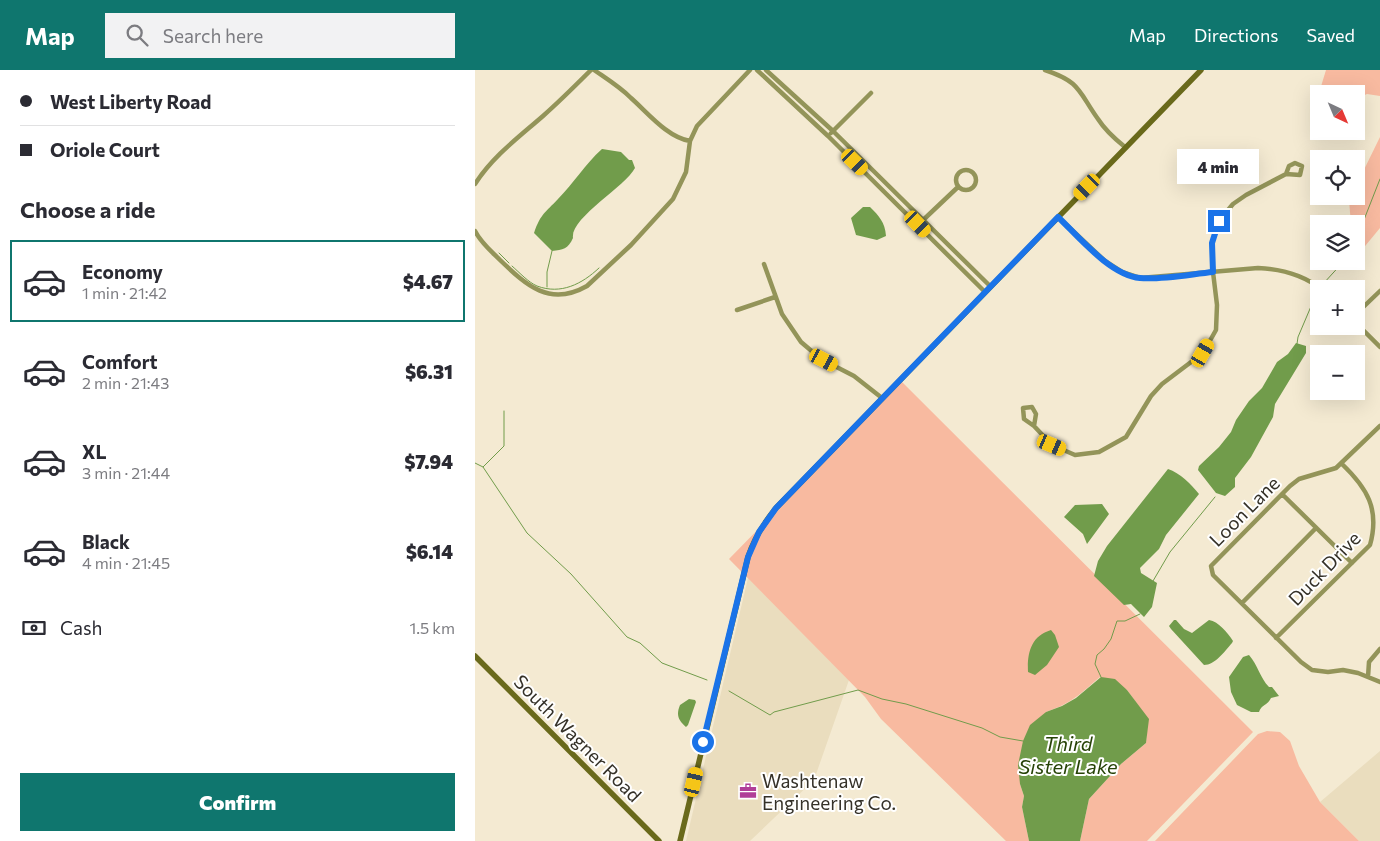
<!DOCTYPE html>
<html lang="en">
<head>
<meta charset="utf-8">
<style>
	:root { --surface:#fff; --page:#f2f2f3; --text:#2b2b33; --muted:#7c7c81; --line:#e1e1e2; --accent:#0f766e }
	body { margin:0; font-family:Commissioner,sans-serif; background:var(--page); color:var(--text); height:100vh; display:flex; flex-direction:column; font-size:19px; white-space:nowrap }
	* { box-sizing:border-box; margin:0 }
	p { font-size:16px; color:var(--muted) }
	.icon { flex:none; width:28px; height:28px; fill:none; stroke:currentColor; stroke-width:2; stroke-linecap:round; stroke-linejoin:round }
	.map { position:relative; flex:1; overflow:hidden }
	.panel { display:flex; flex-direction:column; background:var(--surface); width:475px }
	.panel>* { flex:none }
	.banner { display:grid; align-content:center; height:110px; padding:0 20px; background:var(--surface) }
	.needle { width:32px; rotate:136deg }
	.tools { position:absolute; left:835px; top:15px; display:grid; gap:10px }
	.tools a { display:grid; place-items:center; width:55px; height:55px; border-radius:0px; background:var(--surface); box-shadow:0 5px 20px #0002; font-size:25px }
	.end { position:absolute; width:22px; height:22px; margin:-11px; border:6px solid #1a73e8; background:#fff; box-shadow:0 0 0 2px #fff }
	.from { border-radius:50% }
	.bubble { position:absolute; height:35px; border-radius:0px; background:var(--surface); box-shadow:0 5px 20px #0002; font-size:16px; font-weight:800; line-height:35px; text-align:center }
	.car { position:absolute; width:15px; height:30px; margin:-15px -8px; border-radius:6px; box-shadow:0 0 4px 1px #0007; background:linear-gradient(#f5c518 24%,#345 0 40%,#f5c518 0 76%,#345 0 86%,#f5c518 0) }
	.banner b { display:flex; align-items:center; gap:18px; height:48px; font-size:19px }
	.banner b+b { border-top:1px solid var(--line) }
	.banner i { width:12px; height:12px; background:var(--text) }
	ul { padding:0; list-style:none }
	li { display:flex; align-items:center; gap:15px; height:82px; margin:0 10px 8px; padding:0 10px; border:2px solid transparent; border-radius:0px }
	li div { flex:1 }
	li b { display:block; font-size:19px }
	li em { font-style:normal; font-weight:800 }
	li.active { border-color:var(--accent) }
	li>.icon { width:45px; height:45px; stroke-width:1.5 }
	h2 { padding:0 20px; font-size:22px; line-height:60px }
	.pay { display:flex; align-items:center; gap:12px; height:55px; padding:0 20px; font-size:19px }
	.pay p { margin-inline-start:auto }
	.button { display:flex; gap:10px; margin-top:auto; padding:10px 20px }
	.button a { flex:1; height:58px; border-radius:0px; background:var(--accent); color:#fff; font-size:20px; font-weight:800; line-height:58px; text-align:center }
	header { display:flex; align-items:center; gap:30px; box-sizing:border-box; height:70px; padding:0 25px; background:var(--accent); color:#fff }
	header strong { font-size:24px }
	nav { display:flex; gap:28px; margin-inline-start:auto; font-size:18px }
	.search { width:350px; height:45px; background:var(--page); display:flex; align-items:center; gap:12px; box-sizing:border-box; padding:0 18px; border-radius:0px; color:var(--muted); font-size:19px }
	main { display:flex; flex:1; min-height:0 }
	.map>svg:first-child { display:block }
	.built { fill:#eaddbe }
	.green { fill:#f8baa0 }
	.water { fill:#719c4b }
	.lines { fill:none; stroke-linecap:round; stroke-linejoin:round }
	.stream { stroke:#719c4b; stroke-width:1 }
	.street { stroke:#939459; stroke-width:4.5 }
	.secondary { stroke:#69691b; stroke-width:5.5 }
	.route { stroke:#1a73e8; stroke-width:6 }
	.labels { text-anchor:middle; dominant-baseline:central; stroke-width:4; stroke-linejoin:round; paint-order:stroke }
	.street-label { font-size:19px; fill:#353128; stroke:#fff }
	.poi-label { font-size:19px; fill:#353128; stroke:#fff; text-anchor:start }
	.water-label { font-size:20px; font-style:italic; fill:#274307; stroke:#fff }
</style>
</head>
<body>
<header>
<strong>Map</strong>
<div class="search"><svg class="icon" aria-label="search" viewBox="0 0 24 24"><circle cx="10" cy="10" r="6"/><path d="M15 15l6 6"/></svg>Search here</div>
<nav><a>Map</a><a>Directions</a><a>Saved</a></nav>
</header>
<main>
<section class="panel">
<div class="banner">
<b><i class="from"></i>West Liberty Road</b>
<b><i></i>Oriole Court</b>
</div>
<h2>Choose a ride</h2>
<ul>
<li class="active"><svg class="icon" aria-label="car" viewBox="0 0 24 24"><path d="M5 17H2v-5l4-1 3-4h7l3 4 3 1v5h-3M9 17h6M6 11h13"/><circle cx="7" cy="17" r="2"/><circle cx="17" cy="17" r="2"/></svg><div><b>Economy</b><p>1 min · 21:42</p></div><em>$4.67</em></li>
<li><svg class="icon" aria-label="car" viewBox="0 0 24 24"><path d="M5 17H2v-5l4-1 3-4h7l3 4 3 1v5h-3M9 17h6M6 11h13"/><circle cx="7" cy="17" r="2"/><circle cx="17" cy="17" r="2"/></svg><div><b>Comfort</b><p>2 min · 21:43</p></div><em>$6.31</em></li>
<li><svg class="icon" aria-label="car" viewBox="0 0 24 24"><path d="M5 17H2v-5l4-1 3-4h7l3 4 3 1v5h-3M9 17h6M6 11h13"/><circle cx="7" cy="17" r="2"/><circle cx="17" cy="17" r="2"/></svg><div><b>XL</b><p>3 min · 21:44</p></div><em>$7.94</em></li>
<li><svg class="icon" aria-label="car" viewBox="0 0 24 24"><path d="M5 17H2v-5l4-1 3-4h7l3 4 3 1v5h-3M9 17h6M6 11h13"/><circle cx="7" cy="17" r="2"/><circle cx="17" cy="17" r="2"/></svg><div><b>Black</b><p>4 min · 21:45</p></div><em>$6.14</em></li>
</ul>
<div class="pay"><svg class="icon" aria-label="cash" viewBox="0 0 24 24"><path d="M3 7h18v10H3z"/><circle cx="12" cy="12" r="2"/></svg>Cash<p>1.5 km</p></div>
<div class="button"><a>Confirm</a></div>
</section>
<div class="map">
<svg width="905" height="771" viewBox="0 0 905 771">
	<rect width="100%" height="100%" fill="#f4ead2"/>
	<!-- built -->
	<path class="built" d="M273,508L374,610L339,710L275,771H211Z
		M905,681V771H884L845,732Z"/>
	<!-- green -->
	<path class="green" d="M851,0H905V26L892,24L881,29V24L844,23Z
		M905,67V158L881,187V154H876L874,130L876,126H881V116Z
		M427,312L778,662L672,771H605L614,729L646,694L671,673L673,649L652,620L625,607C605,624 597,633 571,642L545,714L549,726L547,737L554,771H531L406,649L390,627L254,489Z
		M792,661L805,662L815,671L824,696L845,732L884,771H680L783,664Z"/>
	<!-- water -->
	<path class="water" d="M127,79L146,82L154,90H157L160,98C150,117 95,148 98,168C93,179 88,180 77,181L59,163C66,143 70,143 83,129C99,113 110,94 127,79Z
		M388,137H395C404,146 410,152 411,166L402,170L381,165L376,148Z
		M821,273L831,276V283L800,334L798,347L776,387L760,408V417L750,426L741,423L723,400L724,396L744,377L756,362L761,350L774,331L787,318L802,292L813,284Z
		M693,399C705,403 716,414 724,424L691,465L684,479L665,498L666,503L682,513L677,537L669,547L656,534L649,535L619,506L623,491L632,476Z
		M627,434L634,444L612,474L608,464L589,447L600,435Z
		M699,550H701L709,559L717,563L734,550C744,552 752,562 758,571L757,573C750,581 740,595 729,595L696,559L694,556Z
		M576,560L580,565L584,577L572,595L560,605L553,602C552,583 556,566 576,560Z
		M774,585C783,595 785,608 794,617H797L804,626L796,628C793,635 786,635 784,642H776L762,635L756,622L754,607L768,587Z
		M626,607L640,609L652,620L674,649L671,673L646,694L614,729L605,771H554L547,737L549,726L545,714L543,695L548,671L555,655L571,642L587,636L601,628Z
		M214,629L220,630L221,632L213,655L211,657C203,650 201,645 205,635Z"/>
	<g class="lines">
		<!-- stream -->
		<path class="stream" d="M881,170L905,109
			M24,183L34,193
			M37,196C45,203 53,212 62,216C86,225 107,214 124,198
			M848,214L869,191
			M72,217V202L77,181
			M822,274L823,267L843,220
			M29,341V376L8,397L52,463L96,504L152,567L165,573L187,593L232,610
			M0,393L8,397
			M678,511L695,482L740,427
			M626,607L620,594L622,585L629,579L636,569L642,551H650L665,544
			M254,621L295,645L299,642L383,620L407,629L431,634L507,658L525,667L548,671"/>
		<!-- street -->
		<path class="street" d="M119,0C132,9 145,17 156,28C173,43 192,67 215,71
			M282,0L353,66L510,222
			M291,0L358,61L515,216
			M570,0C606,12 603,21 623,49C630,60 640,69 650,77
			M356,63L396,23
			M481 110a10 10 0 1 1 20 0a10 10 0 1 1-20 0Z
			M0,114C18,86 44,67 68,46C85,31 100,16 116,0
			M583,147L630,191L647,202L665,208L783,198C806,199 827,204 846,219
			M446,152L483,117
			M0,161C6,173 16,181 25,190C52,216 75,237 112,216L156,175L198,129L211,102L215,71L222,56L275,0
			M289,194L307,244L326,272L346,289L379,306L407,328
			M262,240L300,227
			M881,244L905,221
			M881,253L905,277
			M559,356L549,349L548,338L557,337L561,344L559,356L577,375L600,385L624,382L651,367L676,326L687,314L728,283L741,260L742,235L738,202L737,173L744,151L758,134L771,125L811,104L825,105L827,96L820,93L814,96L811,104
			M905,356L861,398L824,409L815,416L736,496L738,505L826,592L837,600L853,602L868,600L883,603L905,612
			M807,424L877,493
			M767,533L841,458
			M801,568L895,475C905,439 892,418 867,394
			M893,607L894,592L905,579"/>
		<!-- secondary -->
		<path class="secondary" d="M0,586L184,771
			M205,771L273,487C279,468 288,454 301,438L726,0"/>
	</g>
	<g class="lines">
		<!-- route -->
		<path class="route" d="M228,672L273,487L284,462L301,438L583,147C604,167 635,205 665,208C686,210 717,204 738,202L737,173L744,151"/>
	</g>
	<!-- icons -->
	<defs>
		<g id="office-bare" transform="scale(1.35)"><path d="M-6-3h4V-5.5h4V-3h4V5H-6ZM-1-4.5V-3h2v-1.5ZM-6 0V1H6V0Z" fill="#b03e98" stroke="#fff" stroke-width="2.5" paint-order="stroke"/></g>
	</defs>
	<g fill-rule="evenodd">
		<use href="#office-bare" x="273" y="721"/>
	</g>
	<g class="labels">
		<!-- street labels -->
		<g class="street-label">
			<text transform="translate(769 441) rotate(-45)">Loon Lane</text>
			<text transform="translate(849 498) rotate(-46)">Duck Drive</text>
			<text transform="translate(103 668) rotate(45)">South Wagner Road</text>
		</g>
		<!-- poi labels -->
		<g class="poi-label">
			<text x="287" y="710">Washtenaw<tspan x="287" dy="22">Engineering Co.</tspan></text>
		</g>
		<!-- water labels -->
		<g class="water-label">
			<text x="593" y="673">Third<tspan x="593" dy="23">Sister Lake</tspan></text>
		</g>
	</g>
</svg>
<div class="tools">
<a><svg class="needle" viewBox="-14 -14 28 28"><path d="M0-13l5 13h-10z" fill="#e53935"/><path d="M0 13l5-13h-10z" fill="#7c7c81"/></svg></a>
<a><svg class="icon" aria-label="locate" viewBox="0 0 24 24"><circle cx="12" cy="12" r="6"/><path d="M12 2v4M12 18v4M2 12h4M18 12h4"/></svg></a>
<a><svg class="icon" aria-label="layers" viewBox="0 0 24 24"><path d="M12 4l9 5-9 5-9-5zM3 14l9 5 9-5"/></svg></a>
<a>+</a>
<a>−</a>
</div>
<i class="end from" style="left:228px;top:672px"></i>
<i class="end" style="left:744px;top:151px"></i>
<div class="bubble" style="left:702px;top:79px;width:82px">4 min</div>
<i class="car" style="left:380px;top:92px;rotate:134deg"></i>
<i class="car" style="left:612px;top:117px;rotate:224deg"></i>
<i class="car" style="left:443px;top:154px;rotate:136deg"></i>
<i class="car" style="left:728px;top:283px;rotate:30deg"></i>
<i class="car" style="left:349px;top:290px;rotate:118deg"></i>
<i class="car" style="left:577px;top:375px;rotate:113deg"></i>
<i class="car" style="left:219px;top:712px;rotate:13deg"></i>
</div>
</main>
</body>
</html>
